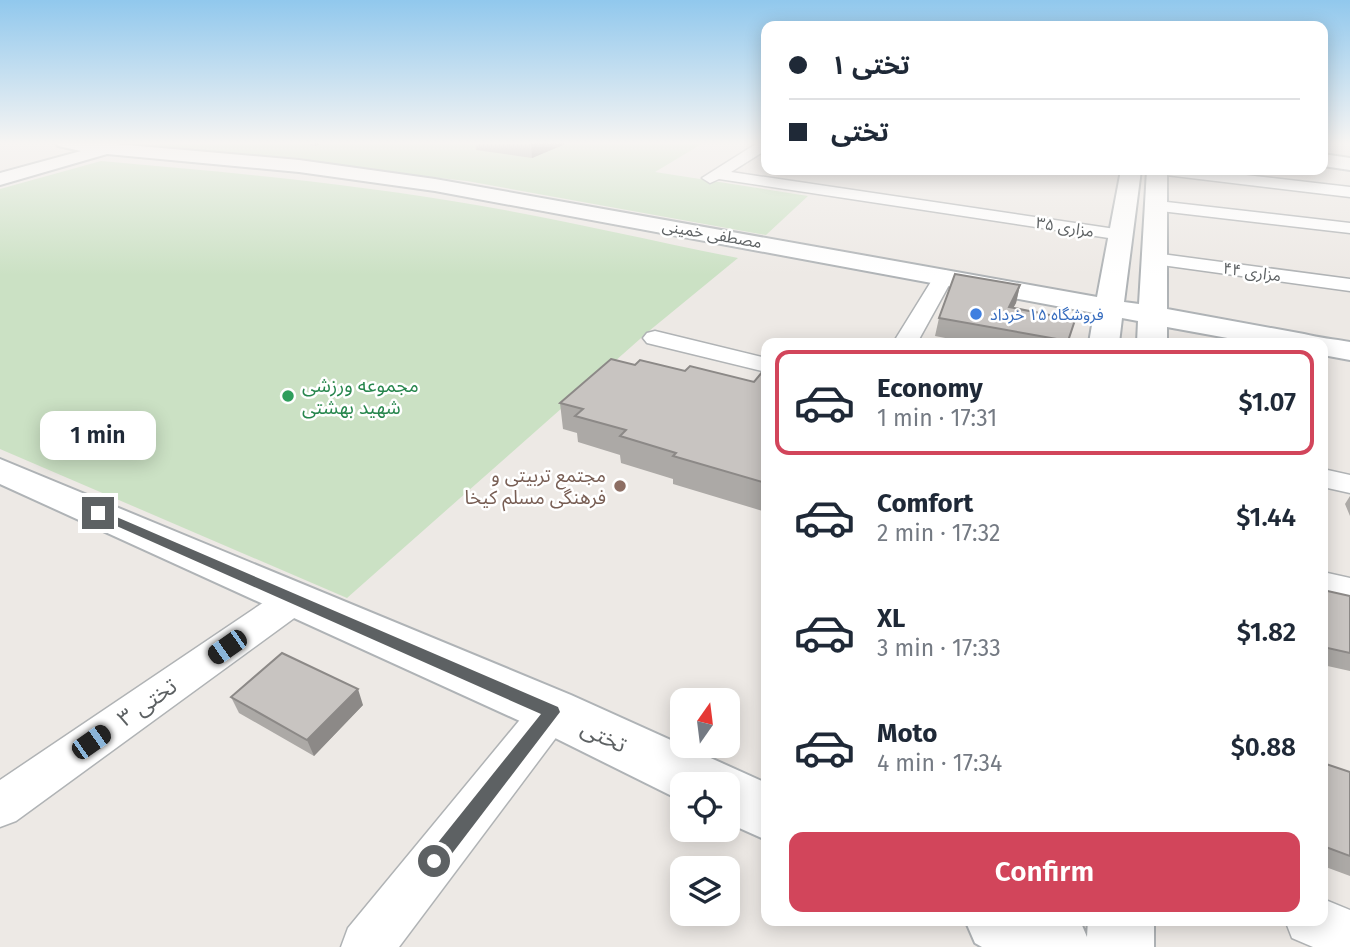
<!DOCTYPE html>
<html lang="en">
<head>
<meta charset="utf-8">
<style>
	:root { --surface:#fff; --page:#f6f6f7; --text:#1f2937; --muted:#747a83; --line:#e0e1e3; --accent:#d2455b }
	body { margin:0; font-family:"Fira Sans","Noto Sans Arabic",sans-serif; background:var(--page); color:var(--text); height:100vh; display:flex; flex-direction:column; font-size:26px; white-space:nowrap }
	* { box-sizing:border-box; margin:0 }
	p { font-size:23px; color:var(--muted) }
	.icon { flex:none; width:38px; height:38px; fill:none; stroke:currentColor; stroke-width:2; stroke-linecap:round; stroke-linejoin:round }
	.map { position:relative; flex:1; overflow:hidden }
	.panel { position:absolute; left:761px; top:338px; width:567px; height:588px; display:flex; flex-direction:column; background:var(--surface); border-radius:14px; box-shadow:0 4px 18px #0003 }
	.panel>* { flex:none }
	.top-card { position:absolute; left:761px; top:21px; width:567px; height:154px; border-radius:14px; box-shadow:0 4px 18px #0003; display:grid; align-content:center; height:154px; padding:0 28px; background:var(--surface) }
	.needle { width:46px; rotate:14deg }
	.buttons { position:absolute; left:670px; top:688px; display:grid; gap:14px }
	.buttons a { display:grid; place-items:center; width:70px; height:70px; border-radius:14px; background:var(--surface); box-shadow:0 4px 18px #0003; font-size:35px }
	.end { position:absolute; width:32px; height:32px; margin:-16px; border:9px solid #5d6163; background:#fff; box-shadow:0 0 0 4px #fff }
	.from { border-radius:50% }
	.bubble { position:absolute; height:49px; border-radius:14px; background:var(--surface); box-shadow:0 4px 18px #0003; font-size:23px; font-weight:600; line-height:49px; text-align:center }
	.car { position:absolute; width:21px; height:42px; margin:-21px -10px; border-radius:9px; box-shadow:0 0 5px 2px #0007; background:linear-gradient(#222 24%,#8ab4d8 0 40%,#222 0 76%,#8ab4d8 0 86%,#222 0) }
	.top-card b { display:flex; align-items:center; gap:24px; height:66px; font-size:26px }
	.top-card b+b { border-top:2px solid var(--line) }
	.top-card i { width:18px; height:18px; background:var(--text) }
	ul { padding:12px 0 0; list-style:none }
	li { display:flex; align-items:center; gap:21px; height:105px; margin:0 14px 10px; padding:0 14px; border:4px solid transparent; border-radius:14px }
	li div { flex:1 }
	li b { display:block; font-size:26px }
	li em { font-style:normal; font-weight:600 }
	li.active { border-color:var(--accent) }
	li>.icon { width:63px; height:63px; stroke-width:1.5 }
	.cta { display:flex; gap:14px; margin-top:auto; padding:14px 28px }
	.cta a { flex:1; height:80px; border-radius:14px; background:var(--accent); color:#fff; font-size:28px; font-weight:600; line-height:80px; text-align:center }
	.map>svg:first-child { display:block }
	.green { fill:#cbe1c4 }
	.lines { fill:none; stroke-linecap:round; stroke-linejoin:round }
	.street-casing { stroke:#b0b3b5; stroke-width:3 }
	.secondary-casing { stroke:#afb3b6; stroke-width:4 }
	.street { fill:#fff; fill-rule:evenodd }
	.secondary { fill:#fff; fill-rule:evenodd }
	.wall { fill:#aca9a6 }
	.shaded-wall { fill:#8c8987 }
	.building { fill:#c8c4c1; stroke:#8c8987; stroke-width:2 }
	.route { fill:#5d6163 }
	.shop-dot { fill:#3f7fe0; stroke:#fff; stroke-width:2.5 }
	.leisure-dot { fill:#2e9e5b; stroke:#fff; stroke-width:2.5 }
	.education-dot { fill:#8d6e63; stroke:#fff; stroke-width:2.5 }
	.labels { text-anchor:middle; dominant-baseline:central; stroke-width:5; stroke-linejoin:round; paint-order:stroke }
	.far-street-label { font-size:16px; fill:#5d6163; stroke:#fff }
	.far-shop-label { font-size:16px; fill:#366cbe; stroke:#fff; text-anchor:start }
	.leisure-label { font-size:19px; fill:#27864d; stroke:#fff; text-anchor:start }
	.education-label { font-size:19px; fill:#785e54; stroke:#fff; text-anchor:end }
	.near-street-label { font-size:23px; fill:#5d6163; stroke:#fff }
</style>
</head>
<body>
<div class="map">
<svg width="1350" height="947" viewBox="0 0 1350 947">
	<rect width="100%" height="100%" fill="#ede9e5"/>
	<!-- green -->
	<path class="green" d="M167,142H705L655,172L808,196L766,235L467,181L151,146Z
		M101,161C228,172 356,184 482,206C568,221 653,241 738,258L649,331L347,598L0,449V189Z"/>
	<g class="lines">
		<!-- street casing -->
		<g class="street-casing">
			<path id="street" d="M759,142H766V150L731,172L1122,230L1131,235L1122,240L719,179L710,183L702,178Z
				M1158,170H1202L1350,187V197L1166,175Z
				M1158,201L1350,223V233L1152,210L1150,206L1152,202Z
				M1154,253L1350,279V291L1147,263L1144,259L1147,255Z
				M944,270L951,272L954,276L917,343H893L937,272Z
				M655,331L766,358V372L647,343L643,338L647,333Z
				M1323,469L1350,475V493L1323,487Z
				M1323,572L1350,578V604L1323,596Z
				M295,586L308,590L313,599L308,608L16,821L0,827V780L282,590Z
				M552,694L567,699L573,711L567,723L399,947H341L348,928L537,699Z
				M1323,899L1350,910V947H1313L1292,938L1285,920H1323Z"/>
		</g>
		<!-- secondary casing -->
		<g class="secondary-casing">
			<path id="secondary" d="M55,142H93L299,160L435,179L1097,297L1121,170H1141L1124,302L1139,304L1147,170H1167V309L1304,334C1319,338 1334,339 1350,342V360L1323,355V343H1255L1167,327V343H1137L1138,321L1122,318L1119,343H1089L1094,313L435,191L299,172L107,154L0,185V173L81,151L58,146Z
				M1323,154L1350,158V170L1323,166Z
				M0,459L571,695L766,783V840L728,823V784H682V801L533,727L0,484Z
				M965,920H1076L1081,923L1087,937L1088,920H1154V947H982L975,943Z"/>
		</g>
		<!-- street -->
		<use href="#street" class="street"/>
		<!-- secondary -->
		<use href="#secondary" class="secondary"/>
	</g>
	<!-- wall -->
	<path class="wall" d="M293,142H325L315,146Z
		M475,142H570L532,158L476,150Z
		M1020,285L1016,303L1013,308L1075,320L1067,343H971L935,336L939,318Z
		M635,365L754,382L766,372V512L673,484V479L621,463L620,455L578,442L577,433L563,429L560,403Z
		M1350,496V516L1345,504Z
		M1323,590L1350,596V671L1323,665Z
		M231,697L363,705L314,756L239,713Z
		M1323,763L1350,772V876L1323,866Z"/>
	<!-- shaded-wall -->
	<path class="shaded-wall" d="M314,142H325L315,146Z
		M531,142H570L532,158Z
		M1020,285L1016,303L1004,325L1009,307Z
		M358,689L363,705L314,756L307,740Z"/>
	<!-- building -->
	<path class="building" d="M955,274L1020,285L1009,307L1075,320L1068,341L939,318Z
		M611,359L635,365L640,360L685,371L690,366L754,382L763,371L766,372V483L673,456L676,453L620,436L626,430L575,416L583,409L560,403Z
		M1323,590L1350,596V653L1323,647Z
		M282,653L358,689L307,740L231,697Z
		M1323,763L1350,772V856L1323,846Z"/>
	<!-- sky -->
	<linearGradient id="sky" x2="0" y2="1"><stop stop-color="#91c8ed"/><stop offset="0.52" stop-color="#f7f5f3"/><stop offset="1" stop-color="#f7f5f3" stop-opacity="0"/></linearGradient>
	<rect width="1350" height="275" fill="url(#sky)"/>
	<!-- route -->
	<path class="route" d="M98,509L558,707L560,712L441,868L434,870L428,868L425,861L428,855L541,714L94,516L92,513Z"/>
	<!-- markers -->
	<circle class="shop-dot" cx="976" cy="314" r="7"/>
	<circle class="leisure-dot" cx="288" cy="396" r="7"/>
	<circle class="education-dot" cx="620" cy="486" r="7"/>
	<g class="labels">
		<!-- far-street labels -->
		<g class="far-street-label">
			<text transform="translate(1065 227) rotate(9)">مزاری ۳۵</text>
			<text transform="translate(712 234) rotate(10)">مصطفی خمینی</text>
			<text transform="translate(1252 272) rotate(8)">مزاری ۴۴</text>
		</g>
		<!-- far-shop labels -->
		<g class="far-shop-label">
			<text x="990" y="314">فروشگاه ۱۵ خرداد</text>
		</g>
		<!-- leisure labels -->
		<g class="leisure-label">
			<text x="302" y="385">مجموعه ورزشی<tspan x="302" dy="22">شهید بهشتی</tspan></text>
		</g>
		<!-- education labels -->
		<g class="education-label">
			<text x="606" y="475">مجتمع تربیتی و<tspan x="606" dy="22">فرهنگی مسلم کیخا</tspan></text>
		</g>
		<!-- near-street labels -->
		<g class="near-street-label">
			<text transform="translate(147 702) rotate(-35)">تختی ۳</text>
			<text transform="translate(604 736) rotate(25)">تختی</text>
		</g>
	</g>
</svg>
<div class="buttons">
<a><svg class="needle" viewBox="-14 -14 28 28"><path d="M0-13l5 13h-10z" fill="#e53935"/><path d="M0 13l5-13h-10z" fill="#747a83"/></svg></a>
<a><svg class="icon" aria-label="locate" viewBox="0 0 24 24"><circle cx="12" cy="12" r="6"/><path d="M12 2v4M12 18v4M2 12h4M18 12h4"/></svg></a>
<a><svg class="icon" aria-label="layers" viewBox="0 0 24 24"><path d="M12 4l9 5-9 5-9-5zM3 14l9 5 9-5"/></svg></a>
</div>
<i class="end from" style="left:434px;top:861px"></i>
<i class="end" style="left:98px;top:513px"></i>
<div class="bubble" style="left:40px;top:411px;width:116px">1 min</div>
<i class="car" style="left:227px;top:647px;rotate:235deg"></i>
<i class="car" style="left:91px;top:742px;rotate:55deg"></i>
<div class="top-card">
<b><i class="from"></i>تختی ۱</b>
<b><i></i>تختی</b>
</div>
<section class="panel">
<ul>
<li class="active"><svg class="icon" aria-label="car" viewBox="0 0 24 24"><path d="M5 17H2v-5l4-1 3-4h7l3 4 3 1v5h-3M9 17h6M6 11h13"/><circle cx="7" cy="17" r="2"/><circle cx="17" cy="17" r="2"/></svg><div><b>Economy</b><p>1 min · 17:31</p></div><em>$1.07</em></li>
<li><svg class="icon" aria-label="car" viewBox="0 0 24 24"><path d="M5 17H2v-5l4-1 3-4h7l3 4 3 1v5h-3M9 17h6M6 11h13"/><circle cx="7" cy="17" r="2"/><circle cx="17" cy="17" r="2"/></svg><div><b>Comfort</b><p>2 min · 17:32</p></div><em>$1.44</em></li>
<li><svg class="icon" aria-label="car" viewBox="0 0 24 24"><path d="M5 17H2v-5l4-1 3-4h7l3 4 3 1v5h-3M9 17h6M6 11h13"/><circle cx="7" cy="17" r="2"/><circle cx="17" cy="17" r="2"/></svg><div><b>XL</b><p>3 min · 17:33</p></div><em>$1.82</em></li>
<li><svg class="icon" aria-label="car" viewBox="0 0 24 24"><path d="M5 17H2v-5l4-1 3-4h7l3 4 3 1v5h-3M9 17h6M6 11h13"/><circle cx="7" cy="17" r="2"/><circle cx="17" cy="17" r="2"/></svg><div><b>Moto</b><p>4 min · 17:34</p></div><em>$0.88</em></li>
</ul>
<div class="cta"><a>Confirm</a></div>
</section>
</div>
</body>
</html>
